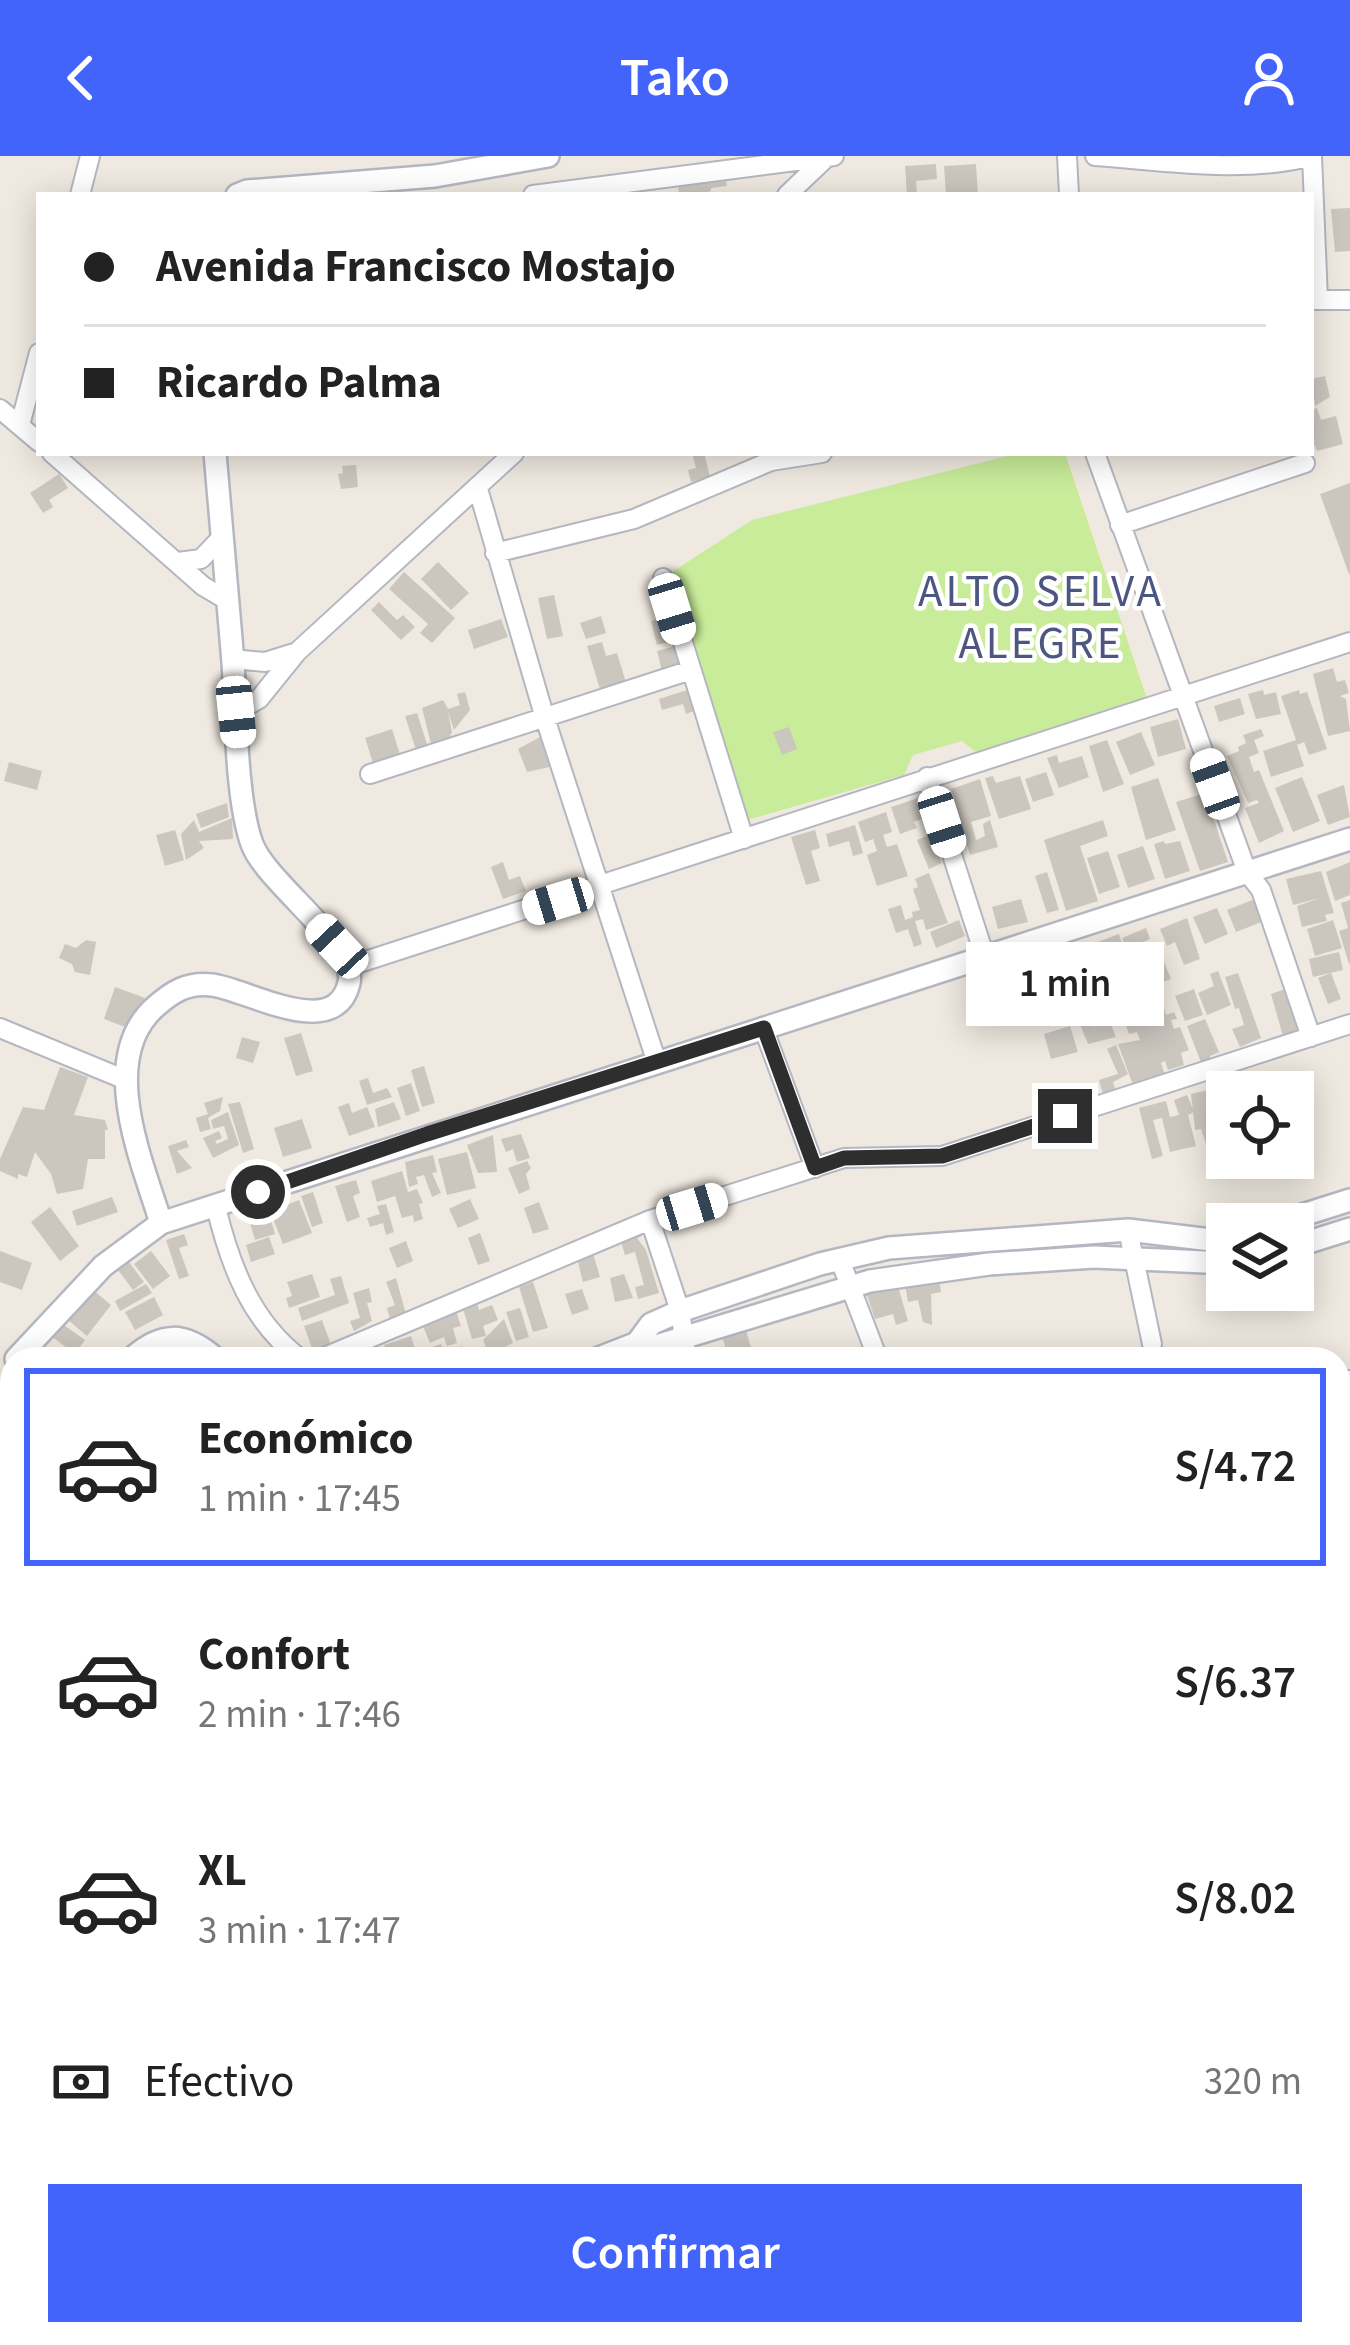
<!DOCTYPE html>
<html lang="es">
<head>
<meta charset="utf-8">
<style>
	:root { --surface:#fff; --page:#f6f6f6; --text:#222; --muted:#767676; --line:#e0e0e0; --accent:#4264fb }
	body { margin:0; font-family:"Source Sans 3",sans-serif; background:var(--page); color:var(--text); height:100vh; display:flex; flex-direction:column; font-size:45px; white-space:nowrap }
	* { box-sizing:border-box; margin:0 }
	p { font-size:39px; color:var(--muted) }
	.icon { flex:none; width:66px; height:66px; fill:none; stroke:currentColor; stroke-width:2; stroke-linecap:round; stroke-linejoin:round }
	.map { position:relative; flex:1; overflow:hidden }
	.drawer { position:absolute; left:0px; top:1191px; width:1350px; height:999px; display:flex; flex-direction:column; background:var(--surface); border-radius:36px 36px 0 0; box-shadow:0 6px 30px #0003 }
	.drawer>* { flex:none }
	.guide { position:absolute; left:36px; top:36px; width:1278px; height:264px; border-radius:0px; box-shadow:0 6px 30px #0003; display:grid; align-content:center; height:264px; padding:0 48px; background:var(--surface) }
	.controls { position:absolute; left:1206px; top:915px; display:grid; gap:24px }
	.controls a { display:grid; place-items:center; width:108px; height:108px; border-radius:0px; background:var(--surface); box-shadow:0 6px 30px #0003; font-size:60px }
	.end { position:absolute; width:54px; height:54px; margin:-27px; border:15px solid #2e2e2e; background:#fff; box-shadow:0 0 0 6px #fff }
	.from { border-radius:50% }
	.bubble { position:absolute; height:84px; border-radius:0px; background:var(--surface); box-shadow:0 6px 30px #0003; font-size:39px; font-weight:600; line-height:84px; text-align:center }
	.car { position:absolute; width:36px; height:72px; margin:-36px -18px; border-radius:15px; box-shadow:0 0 9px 3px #0007; background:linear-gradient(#fff 24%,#345 0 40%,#fff 0 76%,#345 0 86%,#fff 0) }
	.guide b { display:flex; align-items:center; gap:42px; height:114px; font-size:45px }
	.guide b+b { border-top:3px solid var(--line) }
	.guide i { width:30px; height:30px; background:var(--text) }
	ul { padding:21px 0 0; list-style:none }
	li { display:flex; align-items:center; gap:36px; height:198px; margin:0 24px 18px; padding:0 24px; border:6px solid transparent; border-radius:0px }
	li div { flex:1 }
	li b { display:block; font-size:45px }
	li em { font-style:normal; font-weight:600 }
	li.active { border-color:var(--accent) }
	li>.icon { width:108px; height:108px; stroke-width:1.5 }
	.pay { display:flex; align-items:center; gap:30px; height:132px; padding:0 48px; font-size:45px }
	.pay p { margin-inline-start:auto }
	.cta { display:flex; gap:24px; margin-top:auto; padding:24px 48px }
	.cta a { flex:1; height:138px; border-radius:0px; background:var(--accent); color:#fff; font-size:48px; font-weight:600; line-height:138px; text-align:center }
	header { display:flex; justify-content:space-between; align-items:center; height:156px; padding:0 48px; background:var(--accent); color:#fff; font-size:54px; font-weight:600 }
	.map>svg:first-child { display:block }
	.pitch { fill:#c9ec9a }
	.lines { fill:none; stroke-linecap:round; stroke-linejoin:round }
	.stream { stroke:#75cff0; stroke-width:6 }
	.building { fill:#cbc7bf }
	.minor-casing { stroke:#b4b7c1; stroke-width:22 }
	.tertiary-casing { stroke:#b4b7c1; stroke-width:26 }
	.minor { stroke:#fff; stroke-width:18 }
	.tertiary { stroke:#fff; stroke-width:21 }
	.route { stroke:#2e2e2e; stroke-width:15 }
	.labels { text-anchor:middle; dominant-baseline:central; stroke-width:9; stroke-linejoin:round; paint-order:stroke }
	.quarter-label { font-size:45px; letter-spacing:3px; fill:#4d5680; stroke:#fff }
</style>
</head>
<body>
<header><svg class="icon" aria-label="back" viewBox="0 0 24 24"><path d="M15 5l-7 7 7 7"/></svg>Tako<svg class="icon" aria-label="person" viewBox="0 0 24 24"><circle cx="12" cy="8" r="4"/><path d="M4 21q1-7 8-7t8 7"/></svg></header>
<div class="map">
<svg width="1350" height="2189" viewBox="0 0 1350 2189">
	<rect width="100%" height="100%" fill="#efe9e1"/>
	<!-- pitch -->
	<path class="pitch" d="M1019,297H1065L1147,543L976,596L962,585L913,599L904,619L747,664L672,416L752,364Z"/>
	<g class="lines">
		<!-- stream -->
		<path class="stream" d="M0,1703H12
			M1338,1859L1350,1858"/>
	</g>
	<!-- building -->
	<path class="building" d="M936,8L937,23L916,25L917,39H907L905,10Z
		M976,8L978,39H946L944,10Z
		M726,25L727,30L711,32V35L696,39H679L678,28Z
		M1350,52V95L1335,96L1331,53Z
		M1325,220L1330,241L1315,250L1311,223Z
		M1317,252L1321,264L1336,260L1343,288L1317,295L1311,281V254Z
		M692,297H704L710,321L691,326L688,314L696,312Z
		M356,309L358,331L341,333L338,318L343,317L342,310Z
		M59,318L68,332L49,344L53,351L43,357L30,337Z
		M1350,327V418H1349L1320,338Z
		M438,406L469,437L451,454L421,423Z
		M404,416L455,462L432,487L420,477L428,468L389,433Z
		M554,439L563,480L547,483L538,442Z
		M379,446L397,464L403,459L415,471L401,484L371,454Z
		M601,460L606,477L586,483L580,467Z
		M666,461L672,485L657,489L651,465Z
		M501,463L508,481L474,493L468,474Z
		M602,486L606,500L617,497L628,533L602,540L587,490Z
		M679,489L684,509L662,515L657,495Z
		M1333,512L1337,526L1345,524L1349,537L1340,540L1346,543L1350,575L1328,580L1313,518Z
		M687,534L694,555L686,558L683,548L662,554L659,543Z
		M1263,534L1264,539L1276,536L1281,558L1256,563L1248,538Z
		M1299,534L1300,538L1307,536L1327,593L1309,599L1304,586L1297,589L1304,610L1271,621L1263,595L1296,584L1281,540Z
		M465,536L470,554L454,574L448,556L452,576L449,582L431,588L422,552L443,544L448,553L460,549L457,538Z
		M1240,542L1245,558L1219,566L1214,550Z
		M417,557L428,591L416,594L405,560Z
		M1178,563L1186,593L1158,601L1150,571Z
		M789,571L797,593L782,599L773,576Z
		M392,573L401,602L374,610L365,582Z
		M1261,573L1264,580L1254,584L1259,597L1249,601L1254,616L1259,614L1284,675L1259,687L1245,652L1259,647L1257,644L1248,647L1227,600L1239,595L1238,591L1246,587L1243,579Z
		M1141,576L1155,609L1130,619L1116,586Z
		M542,580L554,610L527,616L518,593Z
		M1107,584L1124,628L1103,636L1089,590Z
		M1057,599L1059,607L1082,600L1089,621L1059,632L1047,602Z
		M9,606L42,615L37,634L4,625Z
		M1046,616L1054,639L1033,646L1025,623Z
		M993,620L996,627L1020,620L1031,653L999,663L985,622Z
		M1302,621L1320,665L1293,676L1275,632Z
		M1158,622L1176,674L1146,684L1131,631Z
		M980,623L991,660L971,666L976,684L985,680L983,668L990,664L998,691L970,699L951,633Z
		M1344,629L1350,661L1328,669L1317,639Z
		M1205,637L1228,706L1200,715L1176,646Z
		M921,641L928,661L914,666L917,672L900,678L891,651Z
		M227,647L229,661L201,672L196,658Z
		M886,656L892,676L883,679L887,691L897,688L908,720L877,730L867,699L877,695L873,683L865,686L858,666Z
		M232,662L233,683L199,685L204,692L186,704L181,678L194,664L199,676Z
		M1103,664L1108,680L1080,690L1098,745L1066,755L1044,684Z
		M855,669L863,697L853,700L849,685L829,691L826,678Z
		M175,674L184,704L165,710L156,679Z
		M815,674L820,692L811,695L820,725L806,729L791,681Z
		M930,678L942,707L929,713L917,684Z
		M1164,685L1165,688L1180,685L1190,715L1165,723L1154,688Z
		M1143,690L1155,723L1128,732L1117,699Z
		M1108,695L1120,731L1099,738L1087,702Z
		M503,706L509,724L520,720L526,735L503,743L491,711Z
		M1350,706V739L1335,745L1326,716Z
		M1321,715L1334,757L1325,759L1327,765L1302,771L1297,750L1320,742L1293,749L1286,723Z
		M1047,716L1059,754L1047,757L1035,720Z
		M929,717L948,767L926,774L923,763L915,765L922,788L914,791L908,773L896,777L888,753L901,749L905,764L913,761L912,756L920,754L913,733L918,731L915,723Z
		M1021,743L1028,766L998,773L992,751Z
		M1255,743L1264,765L1236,776L1227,754Z
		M1350,744V808H1349L1339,775L1348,772L1341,747Z
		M1217,752L1228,778L1205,788L1193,761Z
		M1187,762L1200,803L1184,809L1175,786L1167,790L1160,773Z
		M959,764L965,780L936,792L930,776Z
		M1333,764L1342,792L1315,800L1307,773Z
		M1146,772L1150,783L1136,789L1144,809L1135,813L1122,782Z
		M1119,778L1132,819L1149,813L1157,835L1143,840L1145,846L1161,841L1166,859L1174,856L1177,863L1171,864L1174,873L1180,871L1189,894L1181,897L1184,909L1168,914L1165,905L1161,907L1165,919L1133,929L1118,888L1140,884L1137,876L1129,878L1124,864L1113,868L1110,859L1094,864L1084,832L1098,827L1097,823L1090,825L1087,818L1077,822L1068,797Z
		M86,784L96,786L90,819L75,816L72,808L59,802L65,788L76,792Z
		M1156,786L1171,823L1161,827L1146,791Z
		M1339,796L1343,814L1313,821L1309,803Z
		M1053,797L1057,809L1068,805L1093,871L1109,864L1116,881L1088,888L1061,822L1066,841L1044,848L1039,835L1035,836L1027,813L1042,807L1041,801Z
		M1020,815L1036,863L1027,867L1013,832L1007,834L1003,821Z
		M1218,815L1231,849L1207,859L1198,837L1214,830L1210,818Z
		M1238,817L1261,882L1240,891L1232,873L1244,869L1239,852L1235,853L1225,821Z
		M1331,817L1341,843L1328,848L1318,822Z
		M1000,818L1009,848L1000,851L994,831L985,833L982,824Z
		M115,831L145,842L133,874L104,863Z
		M1288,832L1301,875L1283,880L1271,838Z
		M1194,833L1203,859L1185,865L1175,840Z
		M1205,863L1219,896L1210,900L1211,907L1202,909L1187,870Z
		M1070,870L1078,896L1051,903L1044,878Z
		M301,877L313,915L296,920L284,882Z
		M242,881L260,886L253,907L236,902Z
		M1116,889L1128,918L1113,926L1117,939L1104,942L1099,924L1118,918L1107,893Z
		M424,910L435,947L422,951L411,914Z
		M60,911L88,921L74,959L105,964L108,974H105V1003H88L83,1033L57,1038L51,1018L35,996L27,1021L18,1018V1023L0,1015V1003L23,951L44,954Z
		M368,922L373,937L387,932L392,941L367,949L359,925Z
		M411,927L420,955L406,960L397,932Z
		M1217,932L1221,949L1225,948L1227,953L1225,964L1216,966L1227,1000L1212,1005L1201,973L1195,974L1191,938Z
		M1187,939L1194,956L1188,959L1196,990L1170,996L1162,962L1153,964L1163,1000L1152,1003L1139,952L1166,945L1170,961L1179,959L1174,944Z
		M223,941L220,955L208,962L211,973L200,976L196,962L208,958L204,947Z
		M240,946L254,993L243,997L228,948Z
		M394,946L401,963L378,971L375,953Z
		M349,947L352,957L367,951L375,971L349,980L338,951Z
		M228,956L239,989L213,1002L203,982L219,975L222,982L215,985L217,988L228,983L224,970L213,973L211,964Z
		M302,963L312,992L283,1001L274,972Z
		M521,978L530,1002L517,1006L513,993L506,996L501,983Z
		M493,979L497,1016L478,1017L467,989Z
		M186,984L189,991L177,995L192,1012L177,1018L168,990Z
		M467,996L476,1032L447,1039L438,1003Z
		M433,999L437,1016L432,1017L441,1037L432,1041L424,1019L416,1021L418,1028L409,1031L405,1006Z
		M527,1005L531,1012L526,1018L530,1033L519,1038L508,1012Z
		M402,1015L408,1036L417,1033L423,1047L419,1048L423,1063L414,1066L413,1059L402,1062L395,1040L377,1046L371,1025Z
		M356,1024L360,1037L353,1040L360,1061L347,1066L335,1030Z
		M313,1036L323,1067L312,1071L301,1040Z
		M112,1041L118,1056L77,1070L72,1055Z
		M470,1043L479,1063L458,1072L449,1053Z
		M299,1044L312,1077L283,1088L270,1055Z
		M539,1046L549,1073L533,1078L524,1052Z
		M386,1048L394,1076L386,1079L383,1067L370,1071L367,1062L380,1058L377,1050Z
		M50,1051L79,1090L60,1105L31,1066Z
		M270,1061L275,1078L255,1084L250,1067Z
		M641,1075L642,1080L637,1082L646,1094L659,1137L638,1143L635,1131L644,1129L635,1096L625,1099L620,1082Z
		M480,1077L490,1105L478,1109L468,1082Z
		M184,1078L188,1089L179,1092L189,1120L179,1123L166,1084Z
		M269,1081L275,1098L251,1106L246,1089Z
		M406,1085L413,1105L397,1112L389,1092Z
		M592,1094L600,1121L583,1126L576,1098Z
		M0,1095L32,1107L22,1134L0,1126Z
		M151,1095L170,1120L153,1133L134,1108Z
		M126,1102L144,1126L133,1134L115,1110Z
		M312,1118L320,1141L289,1152L286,1142L292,1140L287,1126Z
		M624,1118L633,1142L615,1146L610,1122Z
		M341,1120L349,1147L302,1165L298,1152L335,1139L330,1123Z
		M396,1122L406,1158L390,1163L387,1152L395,1149L386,1126Z
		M939,1123L941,1136L931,1138L932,1169L923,1166L918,1144L908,1146L905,1128Z
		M533,1126L548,1172L533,1176L519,1131Z
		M146,1128L152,1137L120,1155L115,1145Z
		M898,1130L908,1165L896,1169L893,1158L875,1163L867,1139Z
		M369,1132L372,1146L367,1147L372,1165L354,1175L350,1165L360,1162L353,1137Z
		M582,1133L589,1153L572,1159L565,1138Z
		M93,1134L111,1149L87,1180L68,1164Z
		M154,1141L163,1159L135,1174L125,1156Z
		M476,1142L479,1154L492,1149L498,1164L483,1170L486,1180L472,1183L461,1146Z
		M520,1152L529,1181L516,1185L506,1156Z
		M456,1155L461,1170L453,1172L457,1187L447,1190L444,1181L430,1187L423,1170Z
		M504,1163L513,1187L489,1199L483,1184Z
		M57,1164L85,1184L75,1198L47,1177Z
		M322,1164L331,1189L313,1195L304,1170Z
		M745,1170L754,1203H729L722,1180Z
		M411,1180L416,1196L389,1203L384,1189Z
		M441,1188L444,1196L462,1190L467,1203H429L426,1193Z
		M1350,1405V1441L1338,1442V1406Z"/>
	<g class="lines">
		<!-- minor casing -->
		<g class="minor-casing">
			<path id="minor" d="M1067,0L1069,39
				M1095,0C1165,5 1244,18 1312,0L1318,144
				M80,39L90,0
				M533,39L834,0
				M787,39L828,0
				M1311,144H1350
				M0,253L39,286
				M20,269L39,197
				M52,297L203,430L225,443
				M1095,297L1247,716L1261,734L1311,881
				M478,333L544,559L657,907
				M1120,369L1305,307
				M495,397L634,363L771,305L822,297
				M178,406L201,403L222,381
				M663,422L744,683
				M232,503L265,506L297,496
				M236,556L259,543L297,496L514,297
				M370,618L691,514
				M927,621L985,801
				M350,810L1350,486
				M763,871L815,1012
				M0,872L126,924
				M216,1051C230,1109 251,1166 301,1203
				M650,1064L680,1155L687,1203
				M1128,1074L1152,1188
				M840,1104L878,1203
				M320,1203L650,1064L844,1002L942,1000L1350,868
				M1338,1225L1350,1224
				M1338,1391L1350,1390
				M1338,1565L1350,1564
				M0,1782H12
				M0,1910L12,1905
				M1338,2084L1350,2081
				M1338,2175L1350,2182
				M752,2178L793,2189
				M973,2178L986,2189
				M0,2181L41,2189
				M221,2189L224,2178"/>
		</g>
		<!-- tertiary casing -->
		<g class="tertiary-casing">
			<path id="tertiary" d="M237,39L247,35L435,20L548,0
				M161,1067C142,1005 97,903 155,851C172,836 187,826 212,829C247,833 335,887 349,827C358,789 267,728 252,688C236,644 236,556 233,506C227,437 221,367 215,297
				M1274,1068L1350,1044
				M1293,1091L1350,1073
				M637,1187L651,1168L680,1155L820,1108L889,1092L1128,1074L1211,1084L1227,1082
				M16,1203L103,1110L161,1067L1350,683
				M131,1203C161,1176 184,1175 216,1203
				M596,1203L637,1187L656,1190L870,1125L989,1108L1094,1101L1227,1107
				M0,1353L12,1345
				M1338,1708H1350
				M0,1744L12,1743"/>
		</g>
		<!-- minor -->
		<use href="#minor" class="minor"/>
		<!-- tertiary -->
		<use href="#tertiary" class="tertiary"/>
	</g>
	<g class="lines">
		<!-- route -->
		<path class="route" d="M258,1036L427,978L764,872L815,1012L844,1002L942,1000L1065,960"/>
	</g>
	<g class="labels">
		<!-- quarter labels -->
		<g class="quarter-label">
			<text x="1041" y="436">ALTO SELVA<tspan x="1041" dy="52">ALEGRE</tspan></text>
		</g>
	</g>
</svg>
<div class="controls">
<a><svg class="icon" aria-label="locate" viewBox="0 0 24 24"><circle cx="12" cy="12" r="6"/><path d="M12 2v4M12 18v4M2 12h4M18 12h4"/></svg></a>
<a><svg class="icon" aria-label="layers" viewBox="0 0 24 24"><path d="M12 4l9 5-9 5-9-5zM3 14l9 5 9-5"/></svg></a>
</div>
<i class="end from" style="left:258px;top:1036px"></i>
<i class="end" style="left:1065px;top:960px"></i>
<div class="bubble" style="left:966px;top:786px;width:198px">1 min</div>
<i class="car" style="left:672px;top:453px;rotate:163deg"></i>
<i class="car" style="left:236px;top:556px;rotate:174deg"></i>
<i class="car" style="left:1215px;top:628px;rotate:340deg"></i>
<i class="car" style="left:942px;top:666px;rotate:162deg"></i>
<i class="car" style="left:558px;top:745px;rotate:253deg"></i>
<i class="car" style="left:337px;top:790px;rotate:317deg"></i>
<i class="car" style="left:692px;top:1051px;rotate:73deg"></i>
<div class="guide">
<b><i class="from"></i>Avenida Francisco Mostajo</b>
<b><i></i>Ricardo Palma</b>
</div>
<section class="drawer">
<ul>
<li class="active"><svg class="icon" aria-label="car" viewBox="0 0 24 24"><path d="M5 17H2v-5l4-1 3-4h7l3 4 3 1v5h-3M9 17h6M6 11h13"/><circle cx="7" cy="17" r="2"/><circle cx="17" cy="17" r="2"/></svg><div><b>Económico</b><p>1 min · 17:45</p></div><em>S/4.72</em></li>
<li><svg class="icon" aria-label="car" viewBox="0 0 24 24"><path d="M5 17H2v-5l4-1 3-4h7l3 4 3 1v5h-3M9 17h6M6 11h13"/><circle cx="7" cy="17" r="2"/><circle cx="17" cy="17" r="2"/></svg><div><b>Confort</b><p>2 min · 17:46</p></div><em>S/6.37</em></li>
<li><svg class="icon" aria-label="car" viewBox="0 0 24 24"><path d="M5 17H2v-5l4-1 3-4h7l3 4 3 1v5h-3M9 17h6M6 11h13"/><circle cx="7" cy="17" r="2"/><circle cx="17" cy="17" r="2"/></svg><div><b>XL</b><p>3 min · 17:47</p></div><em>S/8.02</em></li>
</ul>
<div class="pay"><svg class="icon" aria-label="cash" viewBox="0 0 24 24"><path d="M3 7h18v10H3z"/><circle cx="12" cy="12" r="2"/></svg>Efectivo<p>320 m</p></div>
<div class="cta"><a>Confirmar</a></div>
</section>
</div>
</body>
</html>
